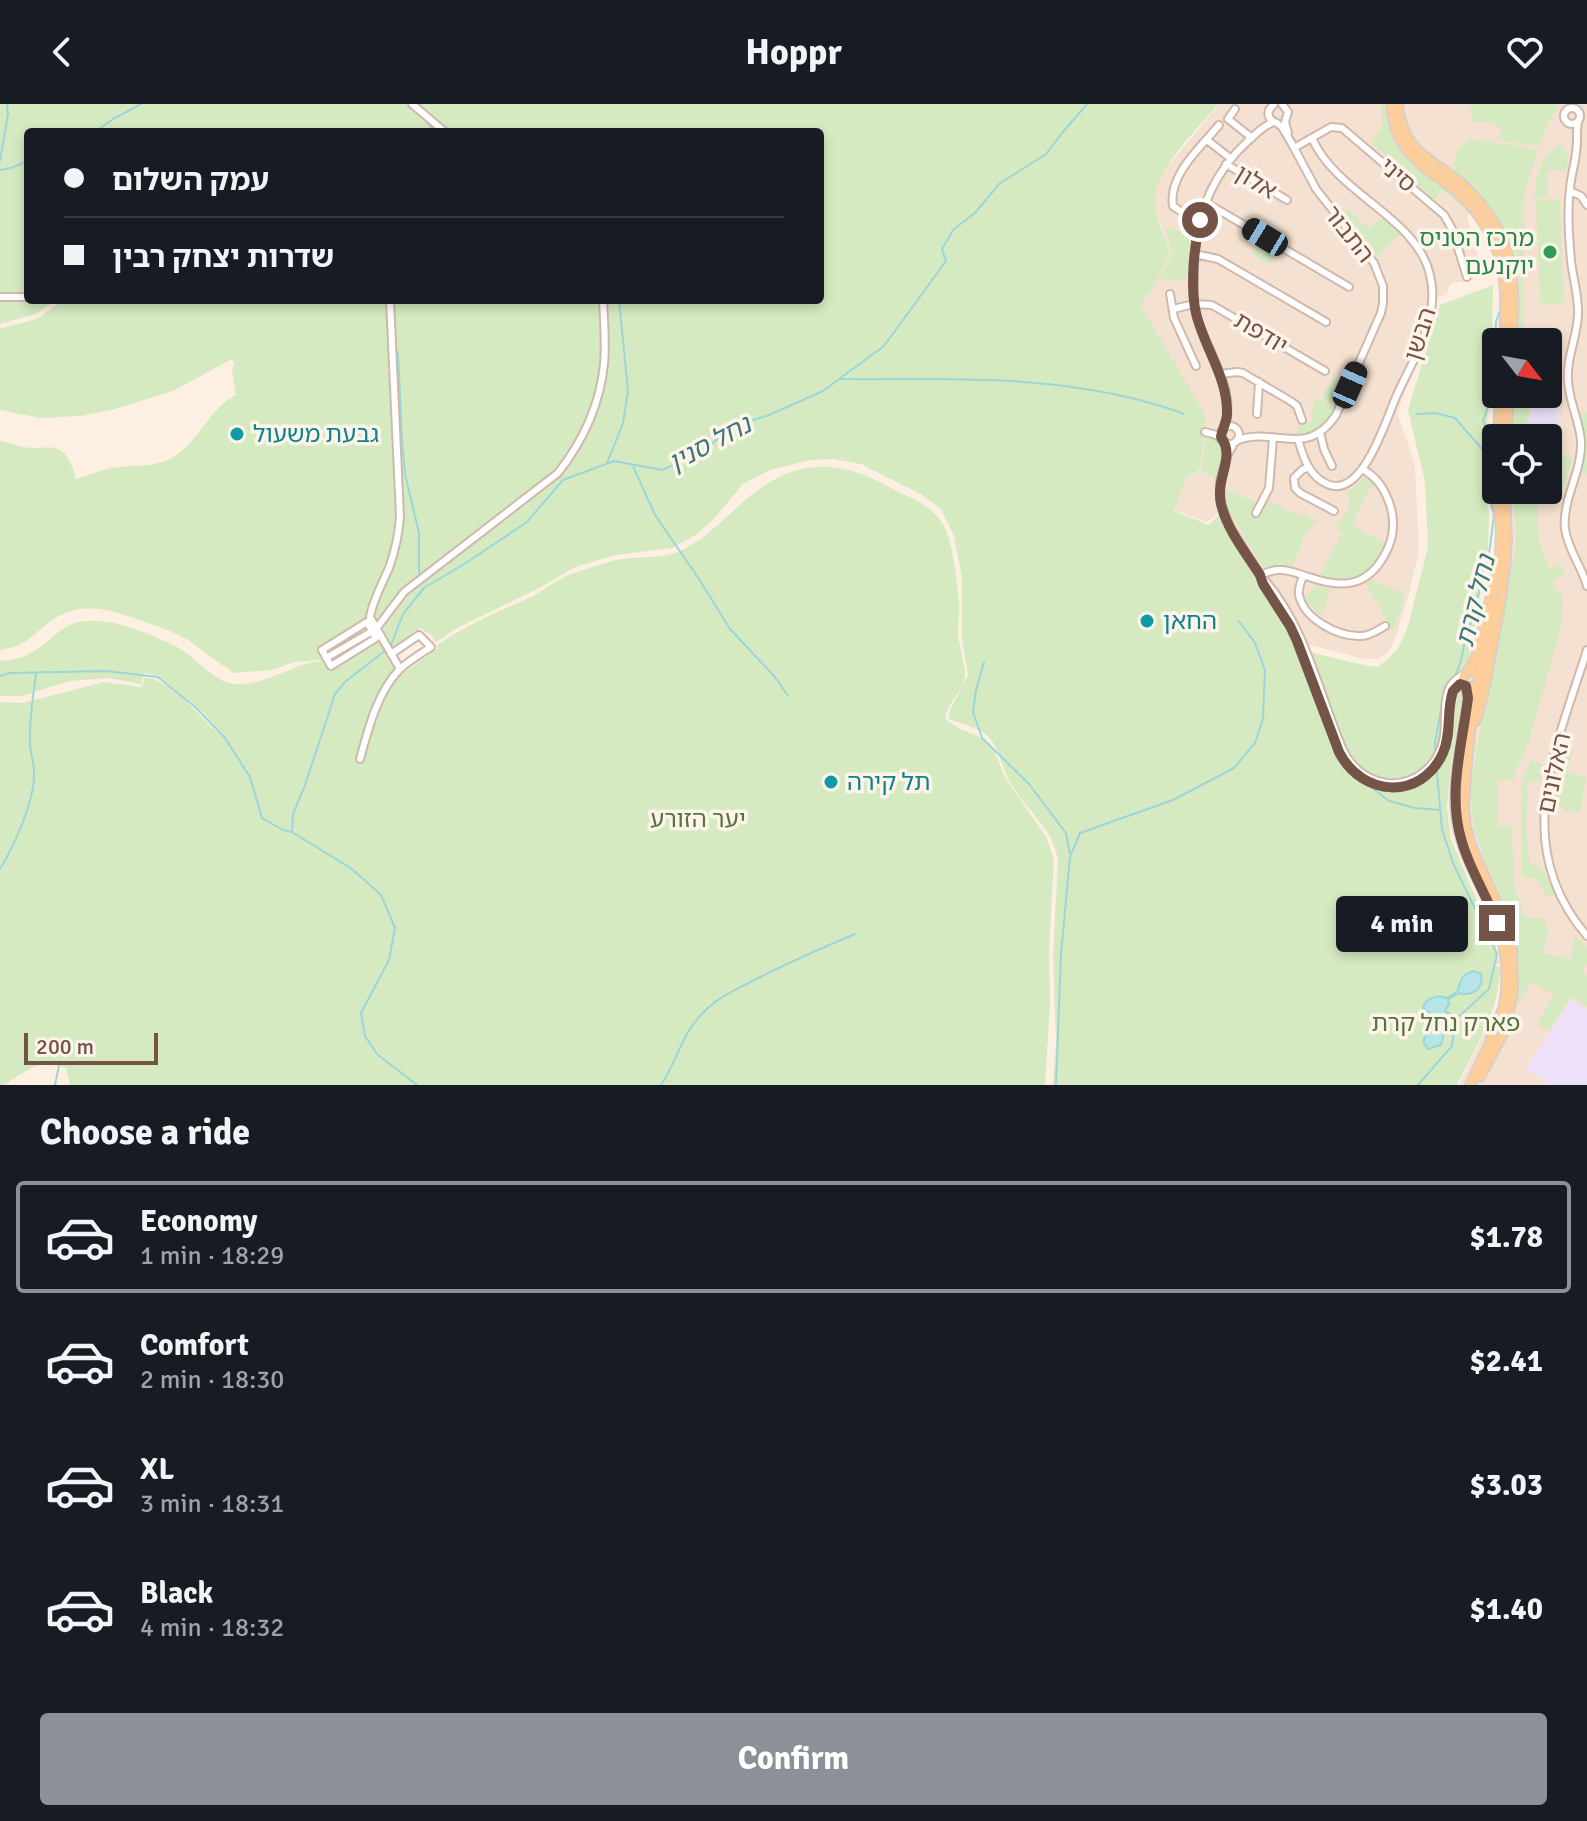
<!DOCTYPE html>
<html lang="en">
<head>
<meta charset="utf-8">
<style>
	:root { --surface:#171b24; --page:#242831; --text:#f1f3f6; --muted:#9ea1a6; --line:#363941; --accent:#8c9099 }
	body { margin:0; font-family:Signika,"Noto Sans Hebrew",sans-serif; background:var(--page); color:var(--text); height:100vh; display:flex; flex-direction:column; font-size:30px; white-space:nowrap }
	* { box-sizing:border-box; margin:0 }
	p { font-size:26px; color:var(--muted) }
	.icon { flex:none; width:44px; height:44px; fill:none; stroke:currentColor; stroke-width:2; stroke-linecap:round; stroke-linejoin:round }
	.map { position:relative; height:981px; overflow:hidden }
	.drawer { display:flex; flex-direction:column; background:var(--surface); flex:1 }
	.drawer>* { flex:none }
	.guide { position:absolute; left:24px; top:24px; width:800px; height:176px; border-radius:8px; box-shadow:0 4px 12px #0003; display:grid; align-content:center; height:176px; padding:0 40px; background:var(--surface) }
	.needle { width:52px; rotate:121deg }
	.buttons { position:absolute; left:1482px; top:224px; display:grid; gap:16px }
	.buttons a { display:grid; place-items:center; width:80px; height:80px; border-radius:8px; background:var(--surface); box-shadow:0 4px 12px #0003; font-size:40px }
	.scale { position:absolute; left:24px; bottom:20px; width:134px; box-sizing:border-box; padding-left:8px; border:4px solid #755448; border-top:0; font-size:22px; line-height:28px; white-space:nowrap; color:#755448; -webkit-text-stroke:6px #fff4ea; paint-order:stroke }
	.end { position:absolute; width:36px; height:36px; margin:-18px; border:10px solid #755448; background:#fff; box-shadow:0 0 0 4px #fff }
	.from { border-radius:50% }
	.bubble { position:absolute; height:56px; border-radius:8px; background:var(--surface); box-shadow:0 4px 12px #0003; font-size:26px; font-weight:800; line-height:56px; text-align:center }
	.car { position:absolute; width:24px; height:48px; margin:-24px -12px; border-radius:10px; box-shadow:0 0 6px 2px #0007; background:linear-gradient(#222 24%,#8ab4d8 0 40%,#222 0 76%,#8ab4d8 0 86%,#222 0) }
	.guide b { display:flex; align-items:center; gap:28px; height:76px; font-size:30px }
	.guide b+b { border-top:2px solid var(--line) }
	.guide i { width:20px; height:20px; background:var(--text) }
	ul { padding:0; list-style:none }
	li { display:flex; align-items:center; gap:24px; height:112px; margin:0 16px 12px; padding:0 24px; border:4px solid transparent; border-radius:8px }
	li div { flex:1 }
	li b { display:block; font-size:30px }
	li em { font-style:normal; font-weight:800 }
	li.active { border-color:var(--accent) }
	li>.icon { width:72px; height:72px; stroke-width:1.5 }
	h2 { padding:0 40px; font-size:36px; line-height:96px }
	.primary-button { display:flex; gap:16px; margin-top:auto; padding:16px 40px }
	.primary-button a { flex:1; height:92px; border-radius:8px; background:var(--accent); color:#fff; font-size:32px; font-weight:800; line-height:92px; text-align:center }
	header { display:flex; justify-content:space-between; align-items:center; height:104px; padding:0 40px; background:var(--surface); font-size:36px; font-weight:800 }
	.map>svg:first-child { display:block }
	.residential { fill:#f4e1d1 }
	.education { fill:#ede0f9 }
	.green { fill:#d6eac1 }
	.water { fill:#b7e5e6; stroke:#9dd6d8; stroke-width:2 }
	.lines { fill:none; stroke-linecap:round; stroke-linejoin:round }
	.stream { stroke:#9dd6d8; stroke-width:2 }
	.minor-casing { stroke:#d0b8ac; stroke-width:10 }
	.major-casing { stroke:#d8cfcc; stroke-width:12 }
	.minor { stroke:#fff; stroke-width:6 }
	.major { stroke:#fdcd9a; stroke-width:8 }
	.route { stroke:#755448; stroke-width:10 }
	.leisure-dot { fill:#2e9e5b; stroke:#fff4ea; stroke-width:3 }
	.culture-dot { fill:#0f9aa8; stroke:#fff4ea; stroke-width:3 }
	.labels { text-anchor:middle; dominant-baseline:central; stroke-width:7; stroke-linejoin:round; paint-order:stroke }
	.street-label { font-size:24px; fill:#755448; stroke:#fff4ea }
	.leisure-label { font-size:24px; fill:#27864d; stroke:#fff4ea; text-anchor:end }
	.culture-label { font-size:24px; fill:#0d838f; stroke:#fff4ea; text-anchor:start }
	.park-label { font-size:24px; fill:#54753d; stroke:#fff4ea }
	.water-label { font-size:26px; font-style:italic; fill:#3c787b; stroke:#fff4ea }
</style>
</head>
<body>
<header><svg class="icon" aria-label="back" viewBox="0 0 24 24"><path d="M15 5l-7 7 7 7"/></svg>Hoppr<svg class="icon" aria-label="heart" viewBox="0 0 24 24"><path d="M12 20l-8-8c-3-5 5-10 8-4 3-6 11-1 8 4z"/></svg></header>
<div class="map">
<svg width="1587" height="981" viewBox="0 0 1587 981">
	<rect width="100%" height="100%" fill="#fdf0e3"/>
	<!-- residential -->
	<path class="residential" d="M1219,0H1587V981H1459L1497,903L1502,874L1500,846L1495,821L1476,785L1455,725L1451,683L1470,560L1496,451L1498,432L1494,387L1496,353V386H1548V334H1497L1499,290H1548V238H1501L1503,178L1489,134L1473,107L1467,112L1482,168L1478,174L1450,180L1447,191L1437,193L1436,209L1431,226L1397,308L1415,361L1419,447L1408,493L1394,538L1387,549L1377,555H1364L1307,540L1296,535L1255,470L1221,407L1207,418L1174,406L1186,374L1200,367L1205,313L1138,199L1147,194L1170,148L1156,108L1154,93L1157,79L1164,67Z"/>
	<!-- education -->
	<path class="education" d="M1559,289L1561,349L1554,369L1548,367V334H1523L1531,309L1533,290Z
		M1571,895L1587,906V981H1551L1526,965Z"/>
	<!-- green -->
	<path class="green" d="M0,0H1218C1199,23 1157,64 1155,93C1154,112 1164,130 1170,148C1162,165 1154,187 1140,200L1206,312L1200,366L1186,374L1174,407L1209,421L1220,410L1283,516L1300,550L1310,548L1364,561L1377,563L1385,558L1399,543L1408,522L1428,443L1425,378L1408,306L1440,201L1493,181L1492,245L1483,381L1489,410L1488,444L1451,657L1447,703L1451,735L1474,790L1493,826L1499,860H1493L1500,864C1500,906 1475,944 1457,981H1053L1056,938L1053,852L1058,756C1052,719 1021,704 1007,672C1000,657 998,639 984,629C974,623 960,619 949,615L950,606L968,572L962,536V474L954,432L941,405L921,390L861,360L833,355L811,356L770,366L743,380L712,417L694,432L672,444L616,451L575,463L539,484L459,523L436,538L432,532L420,524L388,546L403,569L438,544L437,541C465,522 498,507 529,494C538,490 546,483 555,478C573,468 592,463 612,457C633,451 658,456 678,448C717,431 742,390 781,372C818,356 851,362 885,381C903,391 929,399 941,417C953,433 957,478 959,499C960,509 958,520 958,530C959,543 968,566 964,578C958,592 948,598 945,615L960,625L978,632L993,644L1006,675L1046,733L1054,756L1049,845L1050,901L1045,981H70L66,964C40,954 26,966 5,981H0V598L22,599L104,578L141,583L145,573C181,579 200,620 229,637L202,608L159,572L144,569L141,580L108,574L70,577L22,592H0V557C10,556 20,555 29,550C58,535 59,515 99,517C119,517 167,536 184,547C199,558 216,578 235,580C256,582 280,569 299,562C307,559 315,558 323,557L329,567L381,535L370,513L317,546L322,556L294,558L272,566L234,569C218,559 203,546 188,536C173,527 158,523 142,517C116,508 90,498 63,510C37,522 33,542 0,546V337C11,339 22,344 33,344C40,345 47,342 54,344C68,347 73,363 76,375C88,372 100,366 112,364C137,360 158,365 179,349C201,333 210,304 236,291L232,266L234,260L232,255L173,287L112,306L80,312L40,314L0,306V225L39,214L63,196H387L392,315L400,427L396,242L393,196H820V28H28V196H56L36,210L0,220Z
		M1381,0H1388L1393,33L1402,47L1414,60L1451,87L1472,106L1467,109L1460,100L1442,86L1435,96L1371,39L1382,23Z
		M1468,0H1560L1547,22L1539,42L1496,36L1503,25L1491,19L1472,17L1471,4Z
		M1470,36L1491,37L1498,41L1511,40L1538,47L1526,83L1524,98V238H1516C1517,216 1521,192 1519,170C1515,128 1487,92 1454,68C1453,54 1457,43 1470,36Z
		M1560,41H1564L1562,47L1569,50L1566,67L1548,66L1547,93L1534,94C1535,80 1539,59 1549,48C1551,46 1558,42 1560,41Z
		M1560,95L1564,200L1540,201L1536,96Z
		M1348,105L1368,124L1383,114L1401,130L1376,153L1343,110Z
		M1165,124L1190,129L1187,175L1159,176L1173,148Z
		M1262,137L1278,147L1270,161L1253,151Z
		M1552,264L1561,278L1562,288H1548V267Z
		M1333,274L1344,281L1332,300L1322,294Z
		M1514,290H1532L1529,310L1520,334H1511Z
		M1318,294L1334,303C1327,320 1316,330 1297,330L1298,318L1307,319L1313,316L1311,306Z
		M1587,308V371L1581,369L1584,334L1578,311Z
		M1206,334L1215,336L1222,342L1223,350L1216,375L1201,367Z
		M1564,350L1573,354L1559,395L1541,393C1533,417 1539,442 1549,465L1560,459L1566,471L1554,476L1555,486L1561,488L1563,501L1560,528L1527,644L1515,667L1514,676L1498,677V722L1512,721L1514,780L1524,813L1546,815L1545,823L1549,825L1543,849L1571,855L1575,832L1587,843V860L1582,864L1587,873V903L1571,893L1549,927L1537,920L1554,891L1532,878L1512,909L1518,868L1515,834L1508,808L1482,750L1474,725L1470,686L1495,535L1515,449L1516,431L1512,386H1548V369L1556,371Z
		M1365,373L1371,375L1376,382L1369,385L1352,421L1387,440C1372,473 1354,484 1320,472L1342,429L1336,425L1350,402L1348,388Z
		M1226,386L1263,401L1267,395L1300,413L1303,409L1317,417L1305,431L1292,463L1274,462L1263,464L1228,406Z
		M1371,476L1404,490L1401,508L1392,527L1366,479Z
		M1315,481L1330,485L1326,500L1319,511L1304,493L1310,489Z
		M1562,643L1573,646L1567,667L1586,673L1580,707L1565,708L1564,702L1550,703L1554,672Z
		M1531,656L1544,661L1541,678L1528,677L1526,726L1530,760L1542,764L1555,791L1547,792L1536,775L1522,772L1521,680Z"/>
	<!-- water -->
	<path class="water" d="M1474,867L1481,870C1484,884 1473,893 1459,889L1448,896L1449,900L1445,907L1451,910L1446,919L1441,941L1428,945L1424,940V935L1430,925L1427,920L1430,909L1423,904C1426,894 1437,890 1447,894L1458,887C1460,875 1462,871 1474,867Z"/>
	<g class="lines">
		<!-- stream -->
		<path class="stream" d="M423,13L435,28
			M95,28L113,15L141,0
			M0,57L8,10L7,0
			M0,66L11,64L28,57
			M398,248L402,335L405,370L419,429V473
			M841,275C932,276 1024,271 1113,290C1137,295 1161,301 1184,310
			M1417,310L1436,309L1455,314L1489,353
			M607,359L623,319L628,287L619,196
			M632,360L655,411L699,475L730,525L775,573L788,592
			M391,541L403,510L424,484L466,459L527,418L563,376L614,357L662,366L705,347L725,327L738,321L769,311L823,287L884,242L946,157L942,145L954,125L975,109L999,80L1046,50L1063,28L1087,0
			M984,558L976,586L973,608L982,634L1029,680L1066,729L1070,750
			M0,572L10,569L106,567L158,573L196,604L225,634L250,673L262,714L283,726L292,728L352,765L381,791L395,824L389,856L361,909L365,932L377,950L417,981
			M1436,651L1435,639L1445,583L1455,572L1461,557L1467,527L1472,516L1479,488L1482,469L1488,454L1490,443L1494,410L1489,393L1487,369L1490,362V355L1487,344V326L1483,317L1491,295L1486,276L1495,249L1496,218L1502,200
			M1366,679L1389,697L1415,704L1440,706
			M292,728L293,710L305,681L335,590L345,578L386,546
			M0,765C14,742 34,698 34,671C35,660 30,650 30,639C29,616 33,593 36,570
			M55,981L60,957
			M661,981C676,959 682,930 701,911C717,893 738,885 758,874C790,858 822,844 855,830
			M1056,981L1061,850L1070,753L1080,729L1173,696L1234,664L1255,639L1263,614L1265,566L1255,539L1239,517
			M1418,981L1452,942L1455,916L1489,885L1497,850L1453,759L1442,725L1436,658"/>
		<!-- minor casing -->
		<g class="minor-casing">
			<path id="minor" d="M412,0L445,28
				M1274,0L1269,6C1267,12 1270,16 1276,19
				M1282,0L1288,8L1285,18L1288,29
				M1564 12a8 8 0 1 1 16 0a8 8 0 1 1-16 0Z
				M1235,5L1228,15L1252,34
				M1578,18C1576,28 1578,38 1576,48C1575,60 1571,72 1570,84C1567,108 1569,133 1571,157C1573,175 1579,193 1578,211C1577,234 1566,254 1568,277C1569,297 1579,316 1581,336C1583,367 1562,394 1565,425C1568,446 1582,463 1587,482
				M1207,36L1230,54
				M1294,44L1331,23L1342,24L1444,111L1452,125L1467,173
				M1226,60L1287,96
				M1570,87L1581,92L1587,101
				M1205,98L1349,183
				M1201,113L1183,109L1173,102C1168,71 1201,43 1219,21
				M1195,150L1218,155L1326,218
				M1170,190L1174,214L1196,262
				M0,193H28
				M390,196L400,412C399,429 395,447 389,464C382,480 373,496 370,513L400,565
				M1173,205L1194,200L1212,201L1325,267
				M1220,270L1237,268L1243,269L1292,298L1297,302L1302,316
				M1257,310L1259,278
				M1221 331a9 9 0 1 1 18 0a9 9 0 1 1-18 0Z
				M1223,326C1240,288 1205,246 1196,210C1193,198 1194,185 1194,173C1193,120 1209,72 1249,36C1257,29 1264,21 1274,18
				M1205,328L1216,331L1222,336
				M1320,328L1324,345L1332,362
				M1298,335C1303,353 1309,372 1327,380C1362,396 1386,316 1396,293C1408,266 1426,237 1431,207C1433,195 1433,183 1430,171C1417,113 1336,90 1312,34
				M1236,337C1272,321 1306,356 1336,311L1381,209L1383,199V182L1374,159L1316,85L1292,40L1282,23L1277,19
				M1234,339L1228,350L1220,377L1221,399L1230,423L1260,471C1305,518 1318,588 1343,646C1352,664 1367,676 1387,679C1416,682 1440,660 1444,632C1446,617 1443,601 1448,587C1451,578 1457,575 1465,569
				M1309,363L1302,366L1294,374L1295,384L1300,389L1334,407
				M1256,409L1269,384L1273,334
				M1260,471C1266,469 1272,466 1278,466C1289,465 1299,470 1309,473C1340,484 1366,484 1384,452C1393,437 1395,420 1391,404C1386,387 1378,373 1362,365
				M1303,472C1301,478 1298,484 1299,491C1304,515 1338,533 1361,532C1370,532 1378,526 1385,522
				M1262,475L1293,527
				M367,518L376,534L331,562L322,546Z
				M1297,537L1324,609
				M1587,546C1556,645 1509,741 1587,832
				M326,554L376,525L404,488L558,369C583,337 600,301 604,260C606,239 604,217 603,196
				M1450,597L1453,587L1460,580H1465
				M1338,646C1354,680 1396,696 1427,670
				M360,655C368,626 377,589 399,566C408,557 420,550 431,543L419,531L391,550"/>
		</g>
		<!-- major casing -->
		<g class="major-casing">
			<path id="major" d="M1391,0C1395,64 1444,65 1476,108C1508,150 1507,188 1504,238
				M1398,0C1403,51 1433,54 1465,83C1515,130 1516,175 1512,238
				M1498,334L1500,290
				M1506,334L1509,290
				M1496,362V370
				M1505,386L1507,436L1505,460
				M1463 575a8 8 0 1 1 16 0a8 8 0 1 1-16 0Z
				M1469,567L1476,552L1500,456L1501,427L1497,386
				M1479,574L1484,541L1495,500
				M1476,581L1468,647L1464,702L1466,722L1472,744L1504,815L1512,845L1513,888L1506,921
				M1466,582L1468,594C1463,632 1452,673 1456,712C1460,747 1480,778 1494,810C1503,833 1508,858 1506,883C1506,895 1504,908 1496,918
				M1476,617L1483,591L1500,502L1506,456
				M1480,973L1503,930
				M1470,981L1490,939L1493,925"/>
		</g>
		<!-- minor -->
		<use href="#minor" class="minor"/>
		<!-- major -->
		<use href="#major" class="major"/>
	</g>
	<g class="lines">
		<!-- route -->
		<path class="route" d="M1200,116C1194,143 1190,183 1196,209C1204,244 1228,273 1227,310C1227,318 1222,325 1221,333C1236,354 1215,373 1221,400C1227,426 1246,449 1260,471L1263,480L1290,522L1297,537L1339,648C1362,693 1421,697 1443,649C1452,629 1446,607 1453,587L1460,580L1466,582L1468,594C1462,642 1447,691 1462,738C1470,766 1487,792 1497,819"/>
	</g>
	<!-- markers -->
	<circle class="leisure-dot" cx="1550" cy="148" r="8"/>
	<g class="culture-dot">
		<circle cx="237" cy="330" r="8"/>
		<circle cx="1147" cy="517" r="8"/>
		<circle cx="831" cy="678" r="8"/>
	</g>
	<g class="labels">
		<!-- street labels -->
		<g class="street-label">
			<text transform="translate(1398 71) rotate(40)">סיני</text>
			<text transform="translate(1256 78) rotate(31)">אלון</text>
			<text transform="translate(1349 130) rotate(52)">התבור</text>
			<text transform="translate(1261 229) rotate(31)">יודפת</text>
			<text transform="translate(1420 230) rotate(-72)">הבשן</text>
			<text transform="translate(1554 669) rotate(-78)">האלונים</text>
		</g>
		<!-- leisure labels -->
		<g class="leisure-label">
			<text x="1534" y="134">מרכז הטניס<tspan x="1534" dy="28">יוקנעם</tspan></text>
		</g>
		<!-- culture labels -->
		<g class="culture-label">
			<text x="253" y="330">גבעת משעול</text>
			<text x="1163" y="517">החאן</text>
			<text x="847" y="678">תל קירה</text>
		</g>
		<!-- park labels -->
		<g class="park-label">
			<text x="698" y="715">יער הזורע</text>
			<text x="1446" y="919">פארק נחל קרת</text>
		</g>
		<!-- water labels -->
		<g class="water-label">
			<text transform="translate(710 340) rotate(-28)">נחל סנין</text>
			<text transform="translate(1476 497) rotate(-76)">נחל קרת</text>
		</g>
	</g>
</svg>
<div class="buttons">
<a><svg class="needle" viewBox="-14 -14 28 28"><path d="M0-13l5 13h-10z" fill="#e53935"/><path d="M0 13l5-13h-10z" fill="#9ea1a6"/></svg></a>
<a><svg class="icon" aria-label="locate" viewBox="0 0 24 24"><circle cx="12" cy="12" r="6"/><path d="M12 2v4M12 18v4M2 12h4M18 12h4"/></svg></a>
</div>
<div class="scale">200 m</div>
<i class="end from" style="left:1200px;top:116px"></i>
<i class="end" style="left:1497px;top:819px"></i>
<div class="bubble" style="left:1336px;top:792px;width:132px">4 min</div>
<i class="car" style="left:1265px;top:133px;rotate:301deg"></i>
<i class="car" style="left:1350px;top:281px;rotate:24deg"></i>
<div class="guide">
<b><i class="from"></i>עמק השלום</b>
<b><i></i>שדרות יצחק רבין</b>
</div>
</div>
<section class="drawer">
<h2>Choose a ride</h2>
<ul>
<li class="active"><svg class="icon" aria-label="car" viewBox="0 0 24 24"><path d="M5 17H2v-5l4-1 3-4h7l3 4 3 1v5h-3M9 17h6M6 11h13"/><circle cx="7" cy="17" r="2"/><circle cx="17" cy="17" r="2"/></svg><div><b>Economy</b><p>1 min · 18:29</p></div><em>$1.78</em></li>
<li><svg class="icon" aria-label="car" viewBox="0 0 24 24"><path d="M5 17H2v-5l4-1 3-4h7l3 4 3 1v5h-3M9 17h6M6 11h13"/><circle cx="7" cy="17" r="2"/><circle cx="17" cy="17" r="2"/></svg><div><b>Comfort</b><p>2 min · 18:30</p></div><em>$2.41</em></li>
<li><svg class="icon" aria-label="car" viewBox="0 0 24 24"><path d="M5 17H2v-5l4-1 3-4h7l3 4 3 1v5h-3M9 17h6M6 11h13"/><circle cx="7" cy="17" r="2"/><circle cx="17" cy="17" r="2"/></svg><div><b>XL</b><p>3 min · 18:31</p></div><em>$3.03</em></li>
<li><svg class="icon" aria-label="car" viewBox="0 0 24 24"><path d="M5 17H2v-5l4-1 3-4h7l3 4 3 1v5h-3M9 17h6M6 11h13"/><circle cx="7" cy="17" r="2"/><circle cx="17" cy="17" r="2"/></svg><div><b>Black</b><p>4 min · 18:32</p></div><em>$1.40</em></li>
</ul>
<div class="primary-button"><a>Confirm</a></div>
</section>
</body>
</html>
